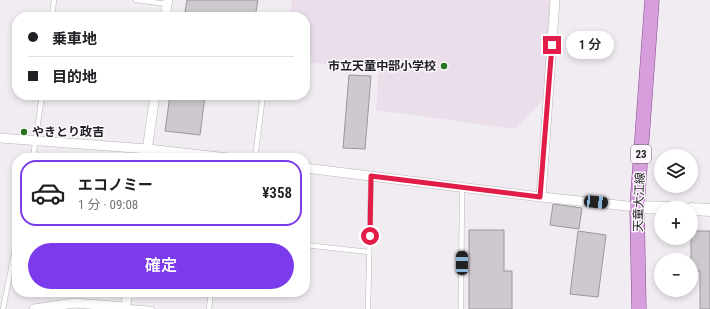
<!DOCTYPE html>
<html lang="ja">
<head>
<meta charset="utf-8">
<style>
	:root { --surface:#fff; --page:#f2f2f2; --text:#202124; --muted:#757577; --line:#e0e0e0; --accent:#7c3aed }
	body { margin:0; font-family:"Roboto Condensed","Noto Sans JP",sans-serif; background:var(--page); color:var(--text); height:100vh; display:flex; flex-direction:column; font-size:15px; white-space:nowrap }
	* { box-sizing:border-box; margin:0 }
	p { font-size:13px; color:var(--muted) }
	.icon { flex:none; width:22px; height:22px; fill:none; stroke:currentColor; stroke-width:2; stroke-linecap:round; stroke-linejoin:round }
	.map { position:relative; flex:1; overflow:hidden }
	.drawer { position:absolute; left:12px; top:153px; width:298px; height:144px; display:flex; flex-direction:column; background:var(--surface); border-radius:16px; box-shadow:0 2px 6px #0003 }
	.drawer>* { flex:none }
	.top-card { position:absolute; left:12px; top:12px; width:298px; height:88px; border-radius:16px; box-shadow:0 2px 6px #0003; display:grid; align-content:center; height:88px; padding:0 16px; background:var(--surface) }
	.buttons { position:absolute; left:654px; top:149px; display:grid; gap:8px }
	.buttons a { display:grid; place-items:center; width:44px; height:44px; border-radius:50%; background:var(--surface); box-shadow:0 2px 6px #0003; font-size:20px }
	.end { position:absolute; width:18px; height:18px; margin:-9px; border:5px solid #e11d48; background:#fff; box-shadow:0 0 0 2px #fff }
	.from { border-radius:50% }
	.bubble { position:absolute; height:28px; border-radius:14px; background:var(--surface); box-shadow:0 2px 6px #0003; font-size:13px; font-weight:600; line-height:28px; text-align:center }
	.car { position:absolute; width:12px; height:24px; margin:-12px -6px; border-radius:5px; box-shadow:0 0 3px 1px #0007; background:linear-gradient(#222 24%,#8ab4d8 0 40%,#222 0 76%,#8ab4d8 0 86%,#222 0) }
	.top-card b { display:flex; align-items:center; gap:14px; height:38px; font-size:15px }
	.top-card b+b { border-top:1px solid var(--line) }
	.top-card i { width:10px; height:10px; background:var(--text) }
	ul { padding:7px 0 0; list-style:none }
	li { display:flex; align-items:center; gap:12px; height:66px; margin:0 8px 6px; padding:0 8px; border:2px solid transparent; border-radius:16px }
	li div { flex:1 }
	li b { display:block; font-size:15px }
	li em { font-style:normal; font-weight:600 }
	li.current { border-color:var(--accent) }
	li>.icon { width:36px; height:36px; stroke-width:1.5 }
	.primary-button { display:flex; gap:8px; margin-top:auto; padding:8px 16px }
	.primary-button a { flex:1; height:46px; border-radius:24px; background:var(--accent); color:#fff; font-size:16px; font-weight:600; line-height:46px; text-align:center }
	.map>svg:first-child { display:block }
	.built { fill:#e9deea }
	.building { fill:#cec9ce; stroke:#9b979c }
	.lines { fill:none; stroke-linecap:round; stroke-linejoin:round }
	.lane-casing { stroke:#b9b4b9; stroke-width:5.5 }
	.street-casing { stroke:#b9b4b9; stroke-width:10 }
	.secondary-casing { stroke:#b9b4b9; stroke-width:13 }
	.primary-casing { stroke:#84488d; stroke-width:15 }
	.lane { stroke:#fff; stroke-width:4.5 }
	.street { stroke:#fff; stroke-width:9 }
	.secondary { stroke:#fff; stroke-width:12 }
	.primary { stroke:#d69edd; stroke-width:14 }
	.route { stroke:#e11d48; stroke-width:5 }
	.poi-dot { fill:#247722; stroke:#fef9ff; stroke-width:1.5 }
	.labels { text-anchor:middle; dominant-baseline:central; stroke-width:3; stroke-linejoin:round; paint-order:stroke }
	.shield { fill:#fef9ff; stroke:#626063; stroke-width:1 }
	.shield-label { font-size:11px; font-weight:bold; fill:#1f1e20 }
	.poi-label { font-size:12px; font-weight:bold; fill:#1f1e20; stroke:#fef9ff; text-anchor:end }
	.street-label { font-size:12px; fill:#1f1e20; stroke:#fef9ff }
</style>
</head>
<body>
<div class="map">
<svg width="710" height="309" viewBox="0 0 710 309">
	<rect width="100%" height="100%" fill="#f1ecf2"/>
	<!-- built -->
	<path class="built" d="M292,0H551L543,100L515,129L376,110L379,70L305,62V17H290Z"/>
	<!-- building -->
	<path class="building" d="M187,0H258L255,17H220L185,12Z
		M349,75L371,76L365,149L343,148Z
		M170,95H205L200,135L165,131Z
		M553,204L582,208L579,229L550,225Z
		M469,230H504V271H512V309H469Z
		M578,231L606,235L598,297L570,294Z
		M691,231H710V309H700V271H691Z"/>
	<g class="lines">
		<!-- lane casing -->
		<g class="lane-casing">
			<path id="lane" d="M136,0L167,4
				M52,17L54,0
				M33,158L42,95
				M255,158L263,95
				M305,245L369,252
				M126,307L152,309
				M3,309L17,239
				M209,309L211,292
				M368,309L371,176
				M461,309L462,187"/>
		</g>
		<!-- street casing -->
		<g class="street-casing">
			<path id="street" d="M165,17L168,0
				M0,138L148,149L228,158
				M146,158L155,95
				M305,168L541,197L637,207
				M541,197L555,0
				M34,309L74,303L126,307
				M125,309L128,292"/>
		</g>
		<!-- secondary casing -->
		<g class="secondary-casing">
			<path id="secondary" d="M637,207L668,208
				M691,209L710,210"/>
		</g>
		<!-- primary casing -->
		<g class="primary-casing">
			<path id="primary" d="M639,309L637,207L652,0"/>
		</g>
		<!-- lane -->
		<use href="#lane" class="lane"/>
		<!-- street -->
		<use href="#street" class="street"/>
		<!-- secondary -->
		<use href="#secondary" class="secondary"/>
		<!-- primary -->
		<use href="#primary" class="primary"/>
	</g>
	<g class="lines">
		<!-- route -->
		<path class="route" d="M370,236L371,176L540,197L552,45"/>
	</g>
	<!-- markers -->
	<g class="poi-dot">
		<circle cx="444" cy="66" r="4"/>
		<circle cx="24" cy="132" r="4"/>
	</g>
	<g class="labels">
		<!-- shield labels -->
		<rect class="shield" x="631" y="145" width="20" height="18" rx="3"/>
		<g class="shield-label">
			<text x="641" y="154">23</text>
		</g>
		<!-- poi labels -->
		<g class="poi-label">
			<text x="436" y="66">市立天童中部小学校</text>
			<text x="32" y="132" text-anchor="start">やきとり政吉</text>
		</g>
		<!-- street labels -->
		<g class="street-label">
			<text transform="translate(639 202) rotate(-88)">天童大江線</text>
		</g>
	</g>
</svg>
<div class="buttons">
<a><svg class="icon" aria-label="layers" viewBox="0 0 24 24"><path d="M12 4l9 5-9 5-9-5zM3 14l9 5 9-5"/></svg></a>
<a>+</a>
<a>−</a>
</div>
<i class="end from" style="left:370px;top:236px"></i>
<i class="end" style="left:552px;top:45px"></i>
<div class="bubble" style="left:566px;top:31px;width:48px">1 分</div>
<i class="car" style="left:596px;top:202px;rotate:96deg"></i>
<i class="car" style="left:462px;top:263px;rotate:0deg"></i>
<div class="top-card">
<b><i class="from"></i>乗車地</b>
<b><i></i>目的地</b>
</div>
<section class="drawer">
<ul>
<li class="current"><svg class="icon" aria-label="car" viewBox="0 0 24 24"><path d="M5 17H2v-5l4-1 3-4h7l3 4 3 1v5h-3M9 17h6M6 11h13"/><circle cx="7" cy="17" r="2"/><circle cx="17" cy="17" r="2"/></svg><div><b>エコノミー</b><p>1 分 · 09:08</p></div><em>¥358</em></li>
</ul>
<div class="primary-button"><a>確定</a></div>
</section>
</div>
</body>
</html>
